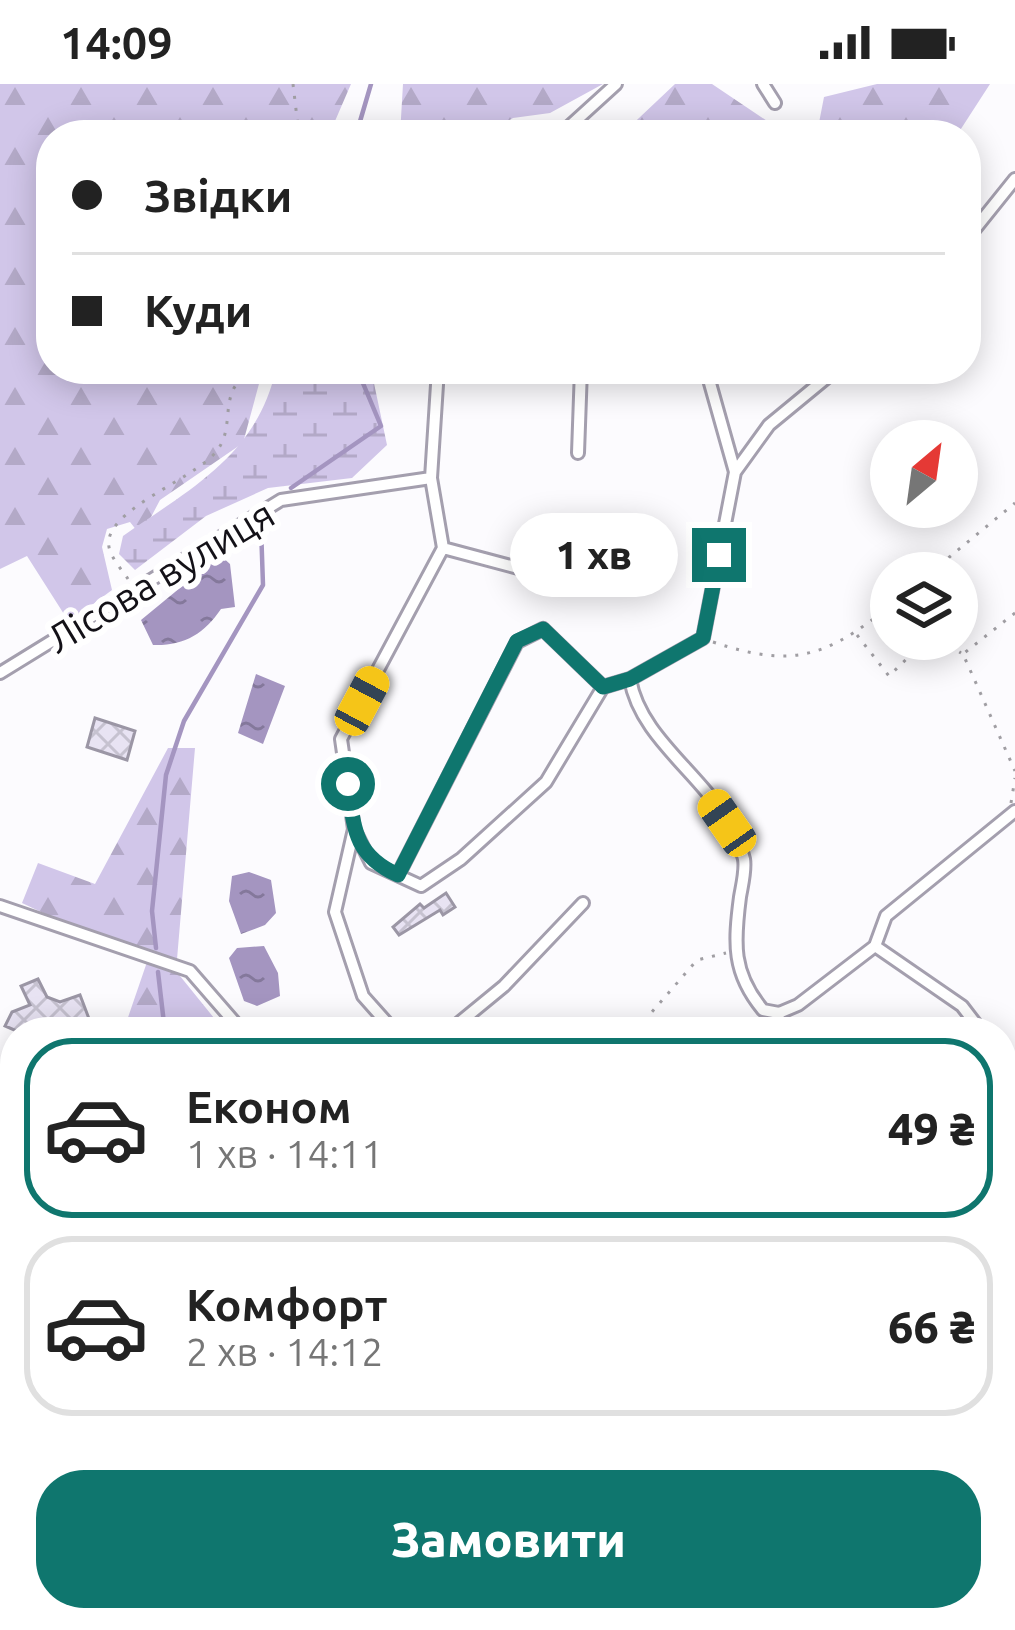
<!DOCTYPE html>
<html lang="uk">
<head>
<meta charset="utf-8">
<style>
	:root { --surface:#fff; --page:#f2f2f2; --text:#222; --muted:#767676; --line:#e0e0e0; --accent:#0f766e }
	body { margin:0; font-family:Ubuntu,sans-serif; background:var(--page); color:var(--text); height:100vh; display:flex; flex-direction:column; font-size:45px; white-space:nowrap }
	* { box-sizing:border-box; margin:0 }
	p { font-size:39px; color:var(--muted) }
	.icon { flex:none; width:66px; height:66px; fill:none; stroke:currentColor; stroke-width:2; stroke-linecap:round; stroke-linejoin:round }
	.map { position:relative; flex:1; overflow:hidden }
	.details { position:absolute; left:0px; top:933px; width:1017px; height:615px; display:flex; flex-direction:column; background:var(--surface); border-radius:48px 48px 0 0; box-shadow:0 6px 30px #0003 }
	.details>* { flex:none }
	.top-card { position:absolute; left:36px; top:36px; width:945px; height:264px; border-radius:48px; box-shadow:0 6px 30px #0003; display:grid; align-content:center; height:264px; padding:0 36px; background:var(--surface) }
	.needle { width:78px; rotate:29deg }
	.fabs { position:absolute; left:870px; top:336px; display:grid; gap:24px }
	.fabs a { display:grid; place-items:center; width:108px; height:108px; border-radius:50%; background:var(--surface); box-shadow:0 6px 30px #0003; font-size:60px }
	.end { position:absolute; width:54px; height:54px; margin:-27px; border:15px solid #0f766e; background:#fff; box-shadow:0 0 0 6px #fff }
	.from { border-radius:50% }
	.bubble { position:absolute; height:84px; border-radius:42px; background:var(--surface); box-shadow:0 6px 30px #0003; font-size:39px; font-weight:800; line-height:84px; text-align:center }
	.car { position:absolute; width:36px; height:72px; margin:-36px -18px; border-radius:15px; box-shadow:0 0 9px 3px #0007; background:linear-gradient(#f5c518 24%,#345 0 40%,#f5c518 0 76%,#345 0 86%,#f5c518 0) }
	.top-card b { display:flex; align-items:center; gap:42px; height:114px; font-size:45px }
	.top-card b+b { border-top:3px solid var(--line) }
	.top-card i { width:30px; height:30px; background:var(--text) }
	ul { padding:21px 0 0; list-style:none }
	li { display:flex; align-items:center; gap:36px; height:180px; margin:0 24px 18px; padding:0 12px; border:6px solid var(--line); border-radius:48px }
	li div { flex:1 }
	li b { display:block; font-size:45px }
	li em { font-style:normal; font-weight:800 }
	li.on { border-color:var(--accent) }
	li>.icon { width:108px; height:108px; stroke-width:1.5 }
	.button { display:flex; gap:24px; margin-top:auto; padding:24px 36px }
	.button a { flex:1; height:138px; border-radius:48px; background:var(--accent); color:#fff; font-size:48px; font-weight:800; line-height:138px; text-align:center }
	.status { display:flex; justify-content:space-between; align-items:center; height:84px; padding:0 60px; background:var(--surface); direction:ltr }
	.status svg { height:33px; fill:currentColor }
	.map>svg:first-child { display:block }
	.forest { fill:url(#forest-firs) }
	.wetland { fill:url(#wetland-marsh) }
	.water { fill:url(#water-ripples) }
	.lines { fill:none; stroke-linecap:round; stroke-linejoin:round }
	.stream { stroke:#a495c0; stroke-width:4.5 }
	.building { fill:url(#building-cross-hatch); stroke:#9b96a5; stroke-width:3 }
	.minor-casing { stroke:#a49fae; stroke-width:16 }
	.path { stroke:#a09ea3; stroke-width:3; stroke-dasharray:3 9; stroke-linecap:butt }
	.minor { stroke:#fff; stroke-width:10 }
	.route { stroke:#0f766e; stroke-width:15 }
	.labels { text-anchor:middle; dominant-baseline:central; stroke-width:12; stroke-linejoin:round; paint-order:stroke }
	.street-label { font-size:39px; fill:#131117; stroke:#fff }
</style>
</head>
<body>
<div class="status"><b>14:09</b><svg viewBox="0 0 49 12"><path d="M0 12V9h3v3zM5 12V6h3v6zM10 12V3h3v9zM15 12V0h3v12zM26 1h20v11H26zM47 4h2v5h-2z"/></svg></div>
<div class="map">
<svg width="1015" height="1546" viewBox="0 0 1015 1546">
	<defs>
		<pattern id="forest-firs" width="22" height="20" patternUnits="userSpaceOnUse" patternTransform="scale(3)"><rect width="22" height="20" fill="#d1c6e9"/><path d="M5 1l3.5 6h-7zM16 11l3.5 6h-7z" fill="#b3a9c7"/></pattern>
		<pattern id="wetland-marsh" width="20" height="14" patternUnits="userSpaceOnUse" patternTransform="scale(3)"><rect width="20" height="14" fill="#d1c6e9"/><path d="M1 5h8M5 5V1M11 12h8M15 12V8" fill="none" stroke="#b3a9c7"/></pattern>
		<pattern id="water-ripples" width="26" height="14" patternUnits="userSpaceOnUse" patternTransform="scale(3)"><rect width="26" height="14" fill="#a495c0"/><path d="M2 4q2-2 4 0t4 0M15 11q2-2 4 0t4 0" fill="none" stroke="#84789b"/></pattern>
		<pattern id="building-cross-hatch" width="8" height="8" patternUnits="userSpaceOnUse" patternTransform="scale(3)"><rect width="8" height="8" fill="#e8e3f3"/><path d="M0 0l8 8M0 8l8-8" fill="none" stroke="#c6c2d0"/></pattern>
	</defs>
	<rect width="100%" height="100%" fill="#fcfbfe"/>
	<!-- forest -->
	<path class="forest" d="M0,0H351L329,51H51V285H263L243,359L160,416L141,452L130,438L107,445L102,463L112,506L69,538L27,472L0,485Z
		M403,0H603L550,29L513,34L484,51H400Z
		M675,0H712L788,51H621Z
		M877,0H990L957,51H790L818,44L824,13Z
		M168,664H195L176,887L214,934L262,935L272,948H123L147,878L22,819L38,779L95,800Z
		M0,1152L15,1160V1283L0,1289Z
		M177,1533H559L564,1546H188Z"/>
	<!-- wetland -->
	<path class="wetland" d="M276,285H371L387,361L352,394L268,404L206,432L135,486L119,470L123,452C190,405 257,371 276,285Z"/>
	<!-- water -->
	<path class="water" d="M220,471L230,480L235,523L221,525C204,550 184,562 153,561L141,536Z
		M256,590L285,602L263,660L238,649Z
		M249,788L271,796L276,829L265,841L241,850L229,817L232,792Z
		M264,862L278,889L280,912L257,922L244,917L229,874L237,864Z"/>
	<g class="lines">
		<!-- stream -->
		<path class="stream" d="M356,51L371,0
			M291,404L381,342L357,285
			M156,864L152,827L166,691L184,637L263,501L261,443
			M158,888L165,948
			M0,1135L15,1141"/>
	</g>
	<!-- building -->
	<path class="building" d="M95,634L135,647L127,676L87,663Z
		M446,809L455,823L443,831L440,826L399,851L393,843L420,820L424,824Z
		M38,895L47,913L60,918L80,911L91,940L77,948H49L36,941L19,948L5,942L12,928L30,921L21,902Z"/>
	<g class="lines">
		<!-- minor casing -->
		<g class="minor-casing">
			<path id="minor" d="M763,0L775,19
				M560,51L616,0
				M966,156L1015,95
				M578,369L581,285
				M735,388L769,341L837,285
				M443,464L522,485L538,500
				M0,589L281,416L431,394L438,285
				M630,595C642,665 728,703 744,775C746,786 742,801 740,813C734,859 732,889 763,926L779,929L798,921L875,862L886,832L1015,727
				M354,745L371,779L421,802L461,775L546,698L603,603L630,595L703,554L735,388L706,285
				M398,791L517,558L543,545L603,603
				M0,822L190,887L243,948
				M875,862L962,922L982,948
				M395,948L363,912L335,828L354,745L341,655L443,464L431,394
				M448,948L504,902L583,819
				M777,948L779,929
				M1002,973L1015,990
				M1002,1209L1015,1247
				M1002,1488L1015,1524
				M636,1533L642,1546
				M751,1533L756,1546
				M843,1533L848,1546
				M931,1533L935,1546"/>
		</g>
		<!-- path -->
		<path class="path" d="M293,0L299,51
			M930,489L1015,419
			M128,495C122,486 111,474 109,463C102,427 193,396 216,368C232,348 224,326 233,306C236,299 247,291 252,285
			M1015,529L963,570L1015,687
			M857,551L889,592L927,555
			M939,555L961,569
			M713,558C793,585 827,573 891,521
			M1011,719L1015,694
			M600,948L615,936H645L697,876L726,869"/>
		<!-- minor -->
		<use href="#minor" class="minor"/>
	</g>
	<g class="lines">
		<!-- route -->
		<path class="route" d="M348,700C354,745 354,771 398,791L517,557L543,545L603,603L630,595L703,554L719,471"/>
	</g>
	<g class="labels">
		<!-- street labels -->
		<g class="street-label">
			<text transform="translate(160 492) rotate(-31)">Лісова вулиця</text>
		</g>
	</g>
</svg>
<div class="fabs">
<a><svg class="needle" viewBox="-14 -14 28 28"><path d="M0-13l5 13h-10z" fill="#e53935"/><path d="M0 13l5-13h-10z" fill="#767676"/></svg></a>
<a><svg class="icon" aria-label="layers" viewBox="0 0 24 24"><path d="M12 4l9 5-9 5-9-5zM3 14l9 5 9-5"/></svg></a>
</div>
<i class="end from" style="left:348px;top:700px"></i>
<i class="end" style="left:719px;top:471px"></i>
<div class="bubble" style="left:510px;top:429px;width:168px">1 хв</div>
<i class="car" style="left:362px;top:617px;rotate:28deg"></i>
<i class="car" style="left:727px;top:739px;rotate:325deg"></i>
<div class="top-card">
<b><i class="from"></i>Звідки</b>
<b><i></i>Куди</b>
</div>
<section class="details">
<ul>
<li class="on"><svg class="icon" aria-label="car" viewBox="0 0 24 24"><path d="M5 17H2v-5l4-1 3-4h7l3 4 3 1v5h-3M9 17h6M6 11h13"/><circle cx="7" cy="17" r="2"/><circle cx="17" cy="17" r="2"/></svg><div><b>Економ</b><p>1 хв · 14:11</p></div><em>49 ₴</em></li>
<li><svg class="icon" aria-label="car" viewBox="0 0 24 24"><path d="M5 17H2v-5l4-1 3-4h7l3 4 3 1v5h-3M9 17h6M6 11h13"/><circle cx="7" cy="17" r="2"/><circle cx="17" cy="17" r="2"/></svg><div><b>Комфорт</b><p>2 хв · 14:12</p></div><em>66 ₴</em></li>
</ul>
<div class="button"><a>Замовити</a></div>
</section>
</div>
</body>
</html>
